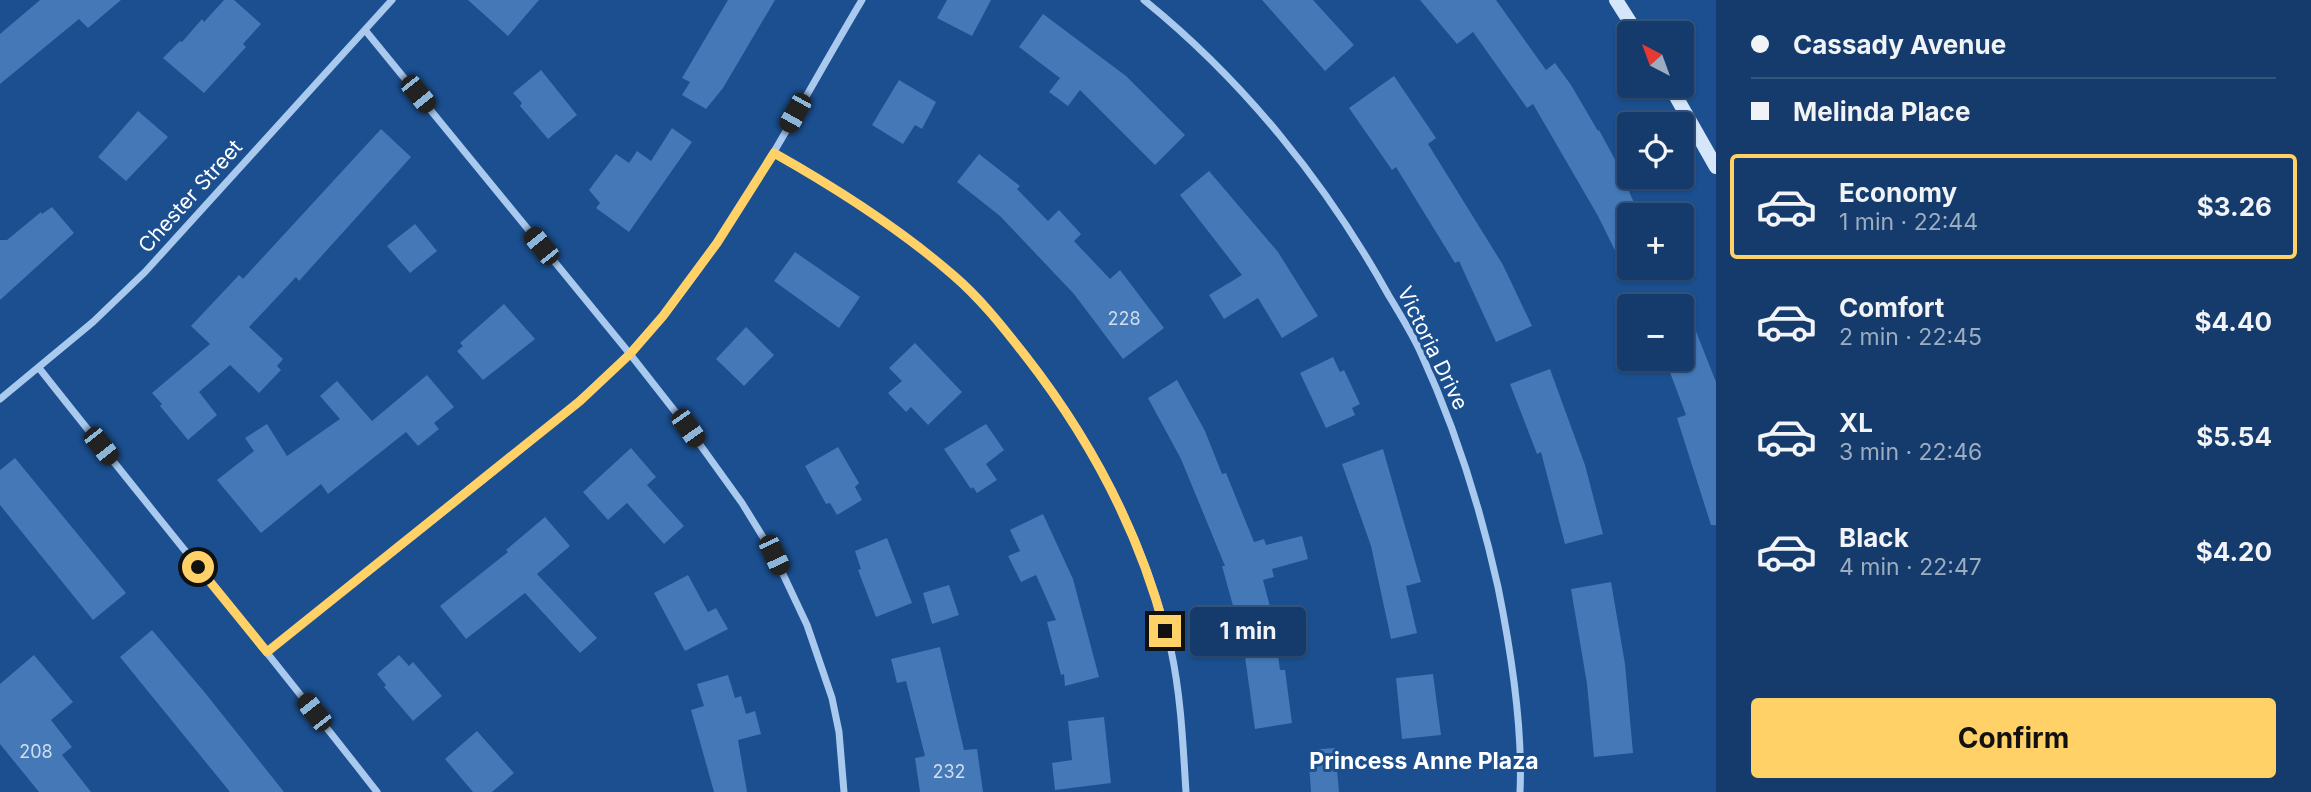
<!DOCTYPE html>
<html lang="en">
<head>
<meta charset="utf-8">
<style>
	:root { --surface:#143b6b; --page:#214673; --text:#f1f3f6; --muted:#9dadc1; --line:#33557e; --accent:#ffd166 }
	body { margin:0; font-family:Inter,sans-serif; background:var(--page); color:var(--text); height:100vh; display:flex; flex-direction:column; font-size:26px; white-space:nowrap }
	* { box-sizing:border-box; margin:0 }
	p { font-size:23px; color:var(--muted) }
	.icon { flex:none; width:38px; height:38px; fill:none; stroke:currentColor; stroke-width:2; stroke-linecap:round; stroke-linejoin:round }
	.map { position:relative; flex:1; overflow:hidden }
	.panel { display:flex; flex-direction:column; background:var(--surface); width:595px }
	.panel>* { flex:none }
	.banner { display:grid; align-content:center; height:154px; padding:0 35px; background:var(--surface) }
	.needle { width:46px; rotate:319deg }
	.controls { position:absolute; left:1617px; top:21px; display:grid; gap:14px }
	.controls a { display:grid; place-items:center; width:77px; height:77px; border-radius:7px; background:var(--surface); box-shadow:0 2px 5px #0004,0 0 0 2px var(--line); font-size:35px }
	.end { position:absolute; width:32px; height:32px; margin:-16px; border:9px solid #ffd166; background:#111; box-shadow:0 0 0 4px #111 }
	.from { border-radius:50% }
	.bubble { position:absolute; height:49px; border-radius:7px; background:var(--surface); box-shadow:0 2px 5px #0004,0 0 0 2px var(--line); font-size:23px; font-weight:700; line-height:49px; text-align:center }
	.car { position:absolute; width:21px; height:42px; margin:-21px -10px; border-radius:9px; box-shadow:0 0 5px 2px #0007; background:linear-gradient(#222 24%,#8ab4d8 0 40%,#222 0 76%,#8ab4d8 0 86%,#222 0) }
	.banner b { display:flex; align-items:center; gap:24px; height:66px; font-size:26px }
	.banner b+b { border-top:2px solid var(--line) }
	.banner i { width:18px; height:18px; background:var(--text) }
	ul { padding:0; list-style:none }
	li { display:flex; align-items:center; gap:21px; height:105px; margin:0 14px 10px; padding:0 21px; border:4px solid transparent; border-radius:7px }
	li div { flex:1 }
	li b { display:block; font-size:26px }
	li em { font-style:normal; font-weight:700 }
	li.selected { border-color:var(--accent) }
	li>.icon { width:63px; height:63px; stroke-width:1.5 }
	.button { display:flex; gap:14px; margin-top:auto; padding:14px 35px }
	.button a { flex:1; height:80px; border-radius:7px; background:var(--accent); color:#111; font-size:28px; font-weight:700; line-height:80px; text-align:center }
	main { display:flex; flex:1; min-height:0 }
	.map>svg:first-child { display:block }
	.building { fill:#4478b7 }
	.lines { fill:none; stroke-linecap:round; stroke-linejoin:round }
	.street { stroke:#a9c9ee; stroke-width:7 }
	.secondary { stroke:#d6e6fa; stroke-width:14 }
	.route { stroke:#ffd166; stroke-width:9 }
	.labels { text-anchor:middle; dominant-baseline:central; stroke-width:6; stroke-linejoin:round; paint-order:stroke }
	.number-label { font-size:18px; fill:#d0dded }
	.street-label { font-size:21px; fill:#fff; stroke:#1b4f8f }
	.neighbourhood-label { font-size:23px; font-weight:bold; fill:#fff; stroke:#1b4f8f }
</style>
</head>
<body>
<main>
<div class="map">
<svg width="1716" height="792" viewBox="0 0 1716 792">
	<rect width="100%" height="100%" fill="#1b4f8f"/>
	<!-- building -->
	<path class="building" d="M40,0H121L88,28L79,19L0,84V34Z
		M224,0H234L261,24L243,44L246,47L204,93L163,58L180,41L182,42L202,19L204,22Z
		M468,0H539L508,36Z
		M728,0H775L723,88L706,109L682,95L690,82L682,78Z
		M947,0H991L972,36L937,18Z
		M1262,0H1313L1354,45L1325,71Z
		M1420,0H1496L1546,70L1555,63L1571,85L1598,131L1599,130L1625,178L1623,179L1640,215H1629V279L1598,216L1533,104L1527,108L1473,32L1457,44Z
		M1043,14L1126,76L1185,135L1155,165L1080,90L1068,106L1049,92L1060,78L1019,47Z
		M541,70L577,115L548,139L520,106L522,103L513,93Z
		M1394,76L1436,138L1428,144L1503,265L1532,326L1496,342L1459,261L1455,263L1396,167L1392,170L1349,108Z
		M899,80L936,102L922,129L915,125L903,144L872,125Z
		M138,111L168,137L126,181L98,157Z
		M672,128L692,142L629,232L596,208L600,203L589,190L616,154L629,163L637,151L651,161Z
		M381,129L411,157L299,281L296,277L249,327L283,359L277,366L281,370L259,393L230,365L199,392L217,415L188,440L160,406L162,404L152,393L210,344L191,326L239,275L243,279Z
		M979,154L1020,186L1017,189L1048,221L1059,210L1081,234L1074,241L1110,279L1120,270L1164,328L1123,359L1074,294L1000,216L957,182Z
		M1209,171L1278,252L1318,316L1282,338L1258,298L1224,319L1209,295L1242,275L1180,195Z
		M52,207L74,233L0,300V240H7L41,212L42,214Z
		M415,224L437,251L410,273L387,246Z
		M795,252L860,297L839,328L774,281Z
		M1684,301L1716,382V525H1711L1677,418L1686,415L1665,359H1682V302Z
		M504,304L535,339L483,380L457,351L463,346L460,343Z
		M746,327L774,355L744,386L716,359Z
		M915,343L962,392L928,425L911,407L906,412L888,393L902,381L889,368Z
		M1333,357L1340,372L1344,370L1360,404L1352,408L1355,415L1326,428L1300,373Z
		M1550,369L1585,465L1603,534L1565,544L1541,452L1537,454L1510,384Z
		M427,375L454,407L434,423L439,429L418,446L406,432L328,494L321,484L261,533L217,480L254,451L245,438L267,424L287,456L340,419L320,396L337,381L372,421Z
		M1177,380L1205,431L1222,474L1226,473L1254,542L1264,539L1266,545L1302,536L1308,559L1272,569L1274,577L1263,580L1273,618L1280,670H1285L1292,723L1255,729L1243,642L1222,566H1225L1181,459L1148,398Z
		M986,424L1004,450L986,464L997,480L977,493L973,487L971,489L944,449Z
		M838,447L859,483L855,487L862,500L837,515L830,503L826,504L805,466Z
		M631,448L656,477L647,485L684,526L664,544L627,503L608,520L583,492Z
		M1383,449L1421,582L1406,586L1417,633L1391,639L1371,546L1342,464Z
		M15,458L126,593L93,620L0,505V470Z
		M1043,514L1073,579L1099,677L1065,686L1064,674L1061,675L1047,622L1056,620L1036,575L1021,582L1008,556L1020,551L1010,530Z
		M545,517L570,546L537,574L597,638L580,653L525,593L466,639L440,606L508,552L506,550Z
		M887,538L912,603L876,617L858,570L861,569L855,551Z
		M688,575L708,612L716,608L728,629L685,651L654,593Z
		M1611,582L1625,664L1633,753L1594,757L1587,684L1571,589Z
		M949,585L959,615L932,624L923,593Z
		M152,630L206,694L284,792H230L120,657Z
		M940,647L964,750L977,749L983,792H920L915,758L925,756L906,681L897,683L891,659Z
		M34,655L73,702L51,720L72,747L62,755L91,792H39L0,744V684Z
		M399,655L409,666L413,662L442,696L413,721L384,687L386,685L377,674Z
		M1433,674L1441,735L1402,739L1396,678Z
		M728,675L735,698L741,696L746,714L755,711L761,734L738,740L747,792H714L691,710L704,706L697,684Z
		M1104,717L1111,783L1055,790L1052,763L1072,760L1068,721Z
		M477,731L514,773L492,792H473L445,759Z
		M1335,748L1339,792H1311L1308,750Z"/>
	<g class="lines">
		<!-- street -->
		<path class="street" d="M1144,0C1244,81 1327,184 1389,296C1400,314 1411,332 1420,351C1455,427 1480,506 1498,587C1511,651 1523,727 1520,792
			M365,30L630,354L688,428L742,503L774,555L807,625L832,698L839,732L844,792
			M774,153C836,189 899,228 953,275C980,298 1002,325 1024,353C1093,441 1145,540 1171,650C1181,696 1183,745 1186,792
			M39,368C151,510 266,649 377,792
			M0,399L93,322L145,272L392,0
			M267,652C345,590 423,529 499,467C556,420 615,375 662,317C741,221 798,107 862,0"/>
		<!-- secondary -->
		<path class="secondary" d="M1616,0L1637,33
			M1670,86L1716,167"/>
	</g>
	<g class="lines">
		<!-- route -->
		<path class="route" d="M198,567L267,652L580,401L630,354L663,316L717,243L774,153C836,188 899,228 953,275C980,298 1002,326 1024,354C1089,437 1138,528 1165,631"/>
	</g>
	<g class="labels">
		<!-- number labels -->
		<g class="number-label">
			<text x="1124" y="318">228</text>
			<text x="36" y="751">208</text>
			<text x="949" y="771">232</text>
		</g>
		<!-- street labels -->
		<g class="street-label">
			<text transform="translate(190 196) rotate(-48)">Chester Street</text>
			<text transform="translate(1433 348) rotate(64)">Victoria Drive</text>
		</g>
		<!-- neighbourhood labels -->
		<g class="neighbourhood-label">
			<text x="1424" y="761">Princess Anne Plaza</text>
		</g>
	</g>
</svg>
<div class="controls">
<a><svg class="needle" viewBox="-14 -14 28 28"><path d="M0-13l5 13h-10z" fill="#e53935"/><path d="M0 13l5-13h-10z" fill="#9dadc1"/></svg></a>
<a><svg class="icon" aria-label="locate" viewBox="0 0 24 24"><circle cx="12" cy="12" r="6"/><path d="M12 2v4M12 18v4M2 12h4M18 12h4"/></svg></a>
<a>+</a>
<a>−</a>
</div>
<i class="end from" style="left:198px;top:567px"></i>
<i class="end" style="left:1165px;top:631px"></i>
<div class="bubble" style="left:1190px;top:607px;width:116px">1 min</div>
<i class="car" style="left:418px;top:94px;rotate:141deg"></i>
<i class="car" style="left:795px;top:113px;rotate:209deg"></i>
<i class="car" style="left:541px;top:246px;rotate:321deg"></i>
<i class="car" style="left:688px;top:428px;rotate:145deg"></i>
<i class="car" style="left:101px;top:446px;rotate:142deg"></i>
<i class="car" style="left:774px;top:555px;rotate:155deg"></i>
<i class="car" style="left:314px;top:712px;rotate:322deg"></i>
</div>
<section class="panel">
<div class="banner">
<b><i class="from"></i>Cassady Avenue</b>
<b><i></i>Melinda Place</b>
</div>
<ul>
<li class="selected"><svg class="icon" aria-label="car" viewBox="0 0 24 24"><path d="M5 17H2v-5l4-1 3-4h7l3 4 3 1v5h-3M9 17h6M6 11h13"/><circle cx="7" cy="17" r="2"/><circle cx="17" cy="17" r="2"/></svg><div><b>Economy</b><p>1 min · 22:44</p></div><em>$3.26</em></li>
<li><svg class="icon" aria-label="car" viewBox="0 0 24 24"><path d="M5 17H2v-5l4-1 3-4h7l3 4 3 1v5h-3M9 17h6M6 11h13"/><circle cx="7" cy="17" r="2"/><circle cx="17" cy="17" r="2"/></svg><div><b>Comfort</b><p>2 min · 22:45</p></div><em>$4.40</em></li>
<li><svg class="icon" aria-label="car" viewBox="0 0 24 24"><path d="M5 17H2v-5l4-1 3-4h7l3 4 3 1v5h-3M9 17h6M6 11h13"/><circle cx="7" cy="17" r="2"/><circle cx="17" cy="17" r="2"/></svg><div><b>XL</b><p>3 min · 22:46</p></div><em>$5.54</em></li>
<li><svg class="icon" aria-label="car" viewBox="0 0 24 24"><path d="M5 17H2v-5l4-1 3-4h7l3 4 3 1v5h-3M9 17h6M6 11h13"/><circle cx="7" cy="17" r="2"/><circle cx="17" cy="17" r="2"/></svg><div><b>Black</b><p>4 min · 22:47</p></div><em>$4.20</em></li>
</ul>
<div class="button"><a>Confirm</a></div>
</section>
</main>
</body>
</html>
